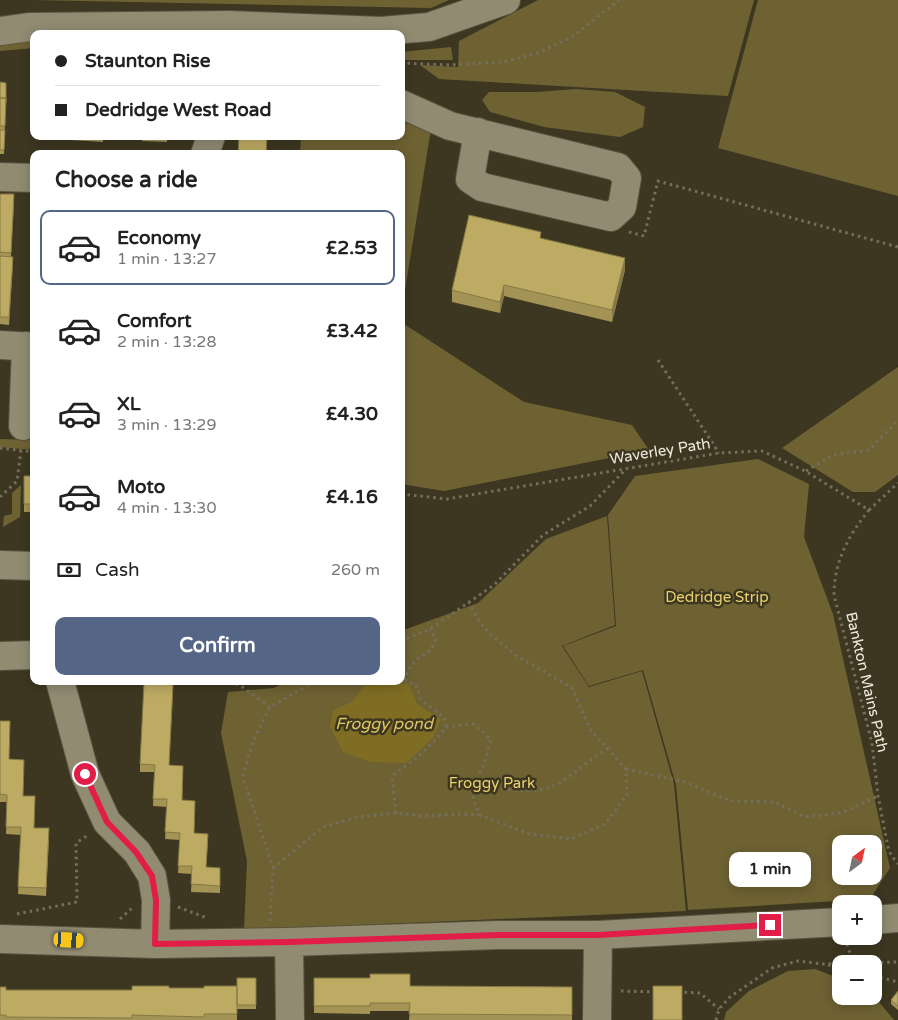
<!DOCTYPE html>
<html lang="en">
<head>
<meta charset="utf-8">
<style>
	:root { --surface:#fff; --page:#f2f2f2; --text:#222; --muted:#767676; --line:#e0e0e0; --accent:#546585 }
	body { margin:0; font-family:"Varela Round",sans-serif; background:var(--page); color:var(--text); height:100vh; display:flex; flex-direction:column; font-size:19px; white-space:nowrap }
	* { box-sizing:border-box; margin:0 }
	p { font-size:16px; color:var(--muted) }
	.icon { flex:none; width:28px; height:28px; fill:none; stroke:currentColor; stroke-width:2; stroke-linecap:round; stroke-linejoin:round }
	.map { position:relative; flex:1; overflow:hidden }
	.panel { position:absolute; left:30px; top:150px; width:375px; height:535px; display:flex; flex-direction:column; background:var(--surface); border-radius:10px; box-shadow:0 2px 12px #0003 }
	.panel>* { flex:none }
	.hud { position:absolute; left:30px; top:30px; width:375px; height:110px; border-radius:10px; box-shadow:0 2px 12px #0003; display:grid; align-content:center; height:110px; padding:0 25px; background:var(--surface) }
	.needle { width:32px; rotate:33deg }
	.tools { position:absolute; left:832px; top:835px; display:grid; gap:10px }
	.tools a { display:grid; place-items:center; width:50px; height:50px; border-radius:10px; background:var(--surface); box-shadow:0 2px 12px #0003; font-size:25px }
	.end { position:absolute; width:22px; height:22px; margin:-11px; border:6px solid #e11d48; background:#fff; box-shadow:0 0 0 2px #fff }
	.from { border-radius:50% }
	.bubble { position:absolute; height:35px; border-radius:10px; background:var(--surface); box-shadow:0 2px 12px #0003; font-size:16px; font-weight:800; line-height:35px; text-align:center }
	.car { position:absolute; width:15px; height:30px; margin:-15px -8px; border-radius:6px; box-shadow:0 0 4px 1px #0007; background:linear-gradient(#f5c518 24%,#345 0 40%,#f5c518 0 76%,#345 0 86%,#f5c518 0) }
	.hud b { display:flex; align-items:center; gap:18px; height:48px; font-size:19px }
	.hud b+b { border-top:1px solid var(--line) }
	.hud i { width:12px; height:12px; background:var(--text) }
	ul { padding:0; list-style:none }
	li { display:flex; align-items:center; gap:15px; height:75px; margin:0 10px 8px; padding:0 15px; border:2px solid transparent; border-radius:10px }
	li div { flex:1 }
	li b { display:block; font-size:19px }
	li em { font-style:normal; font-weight:800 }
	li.on { border-color:var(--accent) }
	li>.icon { width:45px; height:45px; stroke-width:1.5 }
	h2 { padding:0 25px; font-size:22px; line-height:60px }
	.pay { display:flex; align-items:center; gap:12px; height:55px; padding:0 25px; font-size:19px }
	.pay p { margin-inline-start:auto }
	.button { display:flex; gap:10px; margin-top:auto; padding:10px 25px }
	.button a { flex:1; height:58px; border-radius:10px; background:var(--accent); color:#fff; font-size:20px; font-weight:800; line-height:58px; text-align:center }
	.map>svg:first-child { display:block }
	.green { fill:#6e6233; fill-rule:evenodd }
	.water { fill:#7e6d23 }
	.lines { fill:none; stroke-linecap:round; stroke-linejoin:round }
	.minor-casing { stroke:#595340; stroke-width:30 }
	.path { stroke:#746f5c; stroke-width:3; stroke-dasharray:2.5 4; stroke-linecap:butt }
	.minor { stroke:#918b72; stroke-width:28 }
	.wall { fill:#a39355 }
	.shaded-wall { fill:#847845 }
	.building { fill:#bdab63; stroke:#847845 }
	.route { stroke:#e11d48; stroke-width:6 }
	.labels { text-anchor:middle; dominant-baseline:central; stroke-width:5; stroke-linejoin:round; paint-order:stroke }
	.street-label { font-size:15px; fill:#eeeadd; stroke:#3d3721 }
	.park-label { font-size:15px; fill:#e9d06b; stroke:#3d3721 }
	.water-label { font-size:16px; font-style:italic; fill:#dec660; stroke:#3d3721 }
</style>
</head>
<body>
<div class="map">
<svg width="898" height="1020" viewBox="0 0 898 1020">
	<rect width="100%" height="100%" fill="#3d3721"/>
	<!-- green -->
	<path class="green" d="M32,0H449L431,8Z
		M538,0H754L728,96L439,79L420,65L458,67L459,41Z
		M758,0H898V196L718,148Z
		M34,40V48L0,51V43Z
		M451,47L453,60H401V52Z
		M576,89L615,92L645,107L643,127L620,137L544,127L490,112L482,100L489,92H536Z
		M401,122L431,129L401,315V154H300L301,136H401Z
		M401,322L524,402L632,425L649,450L444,491L401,484Z
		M898,367V475L875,492H853L782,448Z
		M0,439L34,440V450L0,447Z
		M758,459L809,484L804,537L833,614L890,868L870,899L688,910L676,785L643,670L589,686L563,646L616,626L608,515L635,476ZM841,844H874V876H841Z
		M21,485L20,517L3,527L4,516L12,514V493Z
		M607,516L615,625L562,646L589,687L642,671L674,784L686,911L244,930L247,861L221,733L228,692L274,688L287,681H401V631L478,603L546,539Z
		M815,969L841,979V996H874L894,1020H724L726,1012L749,991L788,971Z"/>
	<!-- water -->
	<path class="water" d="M381,682L408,684L417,704L441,719L433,738L406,763L370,762L343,752L330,726L333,710L352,702L363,687Z"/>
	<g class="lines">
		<!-- minor casing -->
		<g class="minor-casing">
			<path id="minor" d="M0,31L30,27L229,25L381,31L429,27L506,0
				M401,104L450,126L618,167L627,178L622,207L611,217L482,187L470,179L478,132
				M205,154L211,136
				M0,177L34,178
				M0,345L34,347
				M23,426L26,346
				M1,565L34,566
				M0,656L34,655
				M60,681L85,774L107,822L137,852L152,876L156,900L155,944
				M874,920L898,918
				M0,939L155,944L289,942L498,935H598L841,922
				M289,942L290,1020
				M597,1020L598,935"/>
		</g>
		<!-- path -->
		<path class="path" d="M401,63L450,65L502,62L538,53L572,37L619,0
			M629,232L644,236L658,181L898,247
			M658,360L719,453
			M0,448L34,452
			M806,471L833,455L869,450L898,420
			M401,494L447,499L719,453L762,451L805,471L869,510L898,483
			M0,497L17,481L21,451
			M869,510C848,536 834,562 834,595L872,743L878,796L888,847L891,855L898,864
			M401,641L430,629L494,585L543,535L590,506L627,468
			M401,670L407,671
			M230,681L241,686L270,707
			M446,727L473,724L491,739L485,762L476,782L473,799L480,815L529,834L571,839L605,824L627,795L626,769L590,729L572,688L517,656L490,634L479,621L469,602
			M626,769L685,782L731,801L775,802L804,817L841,813L878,796
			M476,782C500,789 533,797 557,784C575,774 590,759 608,748
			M396,813L392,776C413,761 431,747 446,727L444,717L421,700L416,685L406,681L407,671L418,658L430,651L436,639L430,629
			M273,868L323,827L357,817L396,813L425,816L461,814L480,815
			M178,907L207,918
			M17,914L77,902L76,843L88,835
			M120,919L132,908
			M270,921L273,868L243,777L253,741L270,707L316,681
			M847,944L853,962
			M828,965L841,968
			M874,976L898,982
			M621,991L657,992
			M678,992L700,993L719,1009
			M716,1020L719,1009L730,997L772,968L798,961L823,964L898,962"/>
		<!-- minor -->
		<use href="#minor" class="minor"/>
	</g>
	<!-- wall -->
	<path class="wall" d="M0,82L6,83L4,154H0Z
		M39,136H103V142L39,138Z
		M142,136H167V142L142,141Z
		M0,194L14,202L11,256L13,264L9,325L0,324Z
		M541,239L625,270L612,322L504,296L500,313L452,302V290Z
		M24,476H34V512H24Z
		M173,692L169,765L183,774L182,800L195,809L194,833L208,842L206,867L220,868V893L191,892L192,874L178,873L180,840L165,839L167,807L153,806L154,772H140V764Z
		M0,721L9,759L34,828L49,836L46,896L18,894L21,835L6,834L7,802H0Z
		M256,978V1009H237V1020H0V987L6,990H132L169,988H204L237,986Z
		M314,978L410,986L572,987V1020H409L410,1011H370V1014L314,1013Z
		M898,991V1010L891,1004V1000Z"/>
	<!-- shaded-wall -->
	<path class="shaded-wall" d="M625,258V270L612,322V310Z
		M504,285V296L500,313V302Z"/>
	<!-- building -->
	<path class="building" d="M0,82L6,83V102V98H0Z
		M0,98H6L5,126H0Z
		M0,130H5L4,150H0Z
		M239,136H267L266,154H238Z
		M0,194H14L11,253L0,252Z
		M469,215L541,232L540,238L625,258L612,310L504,285L500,302L452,290Z
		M0,256L13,257L9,317H0Z
		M24,476H34V504H24Z
		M144,683L173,684L169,765L183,766L182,800L195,801L194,833L208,834L206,867L220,868V886L191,884L192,866H178L180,833L165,832L167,799H153L155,765L140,764Z
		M0,721H10L9,759L24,760L23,796H35L34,828H49L46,888L18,887L21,827H6L7,795L0,794Z
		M370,974H410V986L572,987V1015L409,1014L410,1003H370V1006H314V978H370Z
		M237,978H256V1005H237Z
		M132,986H169V988H204V986H237V1014H204V1017L132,1015V1018L6,1017V1015H0V987H6V990H132Z
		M653,986H682V1020H653Z
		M898,991V1006L891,1000Z"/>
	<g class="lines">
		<!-- route -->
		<path class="route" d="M85,774L107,822L136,852L152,876L156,900L155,944L289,942L498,935H598L770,925"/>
	</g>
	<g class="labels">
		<!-- street labels -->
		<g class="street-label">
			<text transform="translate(660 451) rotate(-9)">Waverley Path</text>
			<text transform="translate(867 682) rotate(77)">Bankton Mains Path</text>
		</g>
		<!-- park labels -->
		<g class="park-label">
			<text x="717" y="597">Dedridge Strip</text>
			<text x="492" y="783">Froggy Park</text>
		</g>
		<!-- water labels -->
		<g class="water-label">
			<text x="384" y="724">Froggy pond</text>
		</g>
	</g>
</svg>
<div class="tools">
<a><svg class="needle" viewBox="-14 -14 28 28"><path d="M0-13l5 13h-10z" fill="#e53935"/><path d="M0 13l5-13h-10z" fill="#767676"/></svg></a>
<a>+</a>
<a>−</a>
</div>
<i class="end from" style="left:85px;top:774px"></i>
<i class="end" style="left:770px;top:925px"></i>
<div class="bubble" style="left:729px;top:852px;width:82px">1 min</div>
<i class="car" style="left:69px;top:940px;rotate:93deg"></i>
<div class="hud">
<b><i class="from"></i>Staunton Rise</b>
<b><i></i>Dedridge West Road</b>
</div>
<section class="panel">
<h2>Choose a ride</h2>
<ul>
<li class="on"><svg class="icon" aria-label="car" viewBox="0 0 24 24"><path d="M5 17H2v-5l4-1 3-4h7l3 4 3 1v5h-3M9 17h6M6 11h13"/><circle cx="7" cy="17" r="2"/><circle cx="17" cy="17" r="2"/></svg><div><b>Economy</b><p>1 min · 13:27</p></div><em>£2.53</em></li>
<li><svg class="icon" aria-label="car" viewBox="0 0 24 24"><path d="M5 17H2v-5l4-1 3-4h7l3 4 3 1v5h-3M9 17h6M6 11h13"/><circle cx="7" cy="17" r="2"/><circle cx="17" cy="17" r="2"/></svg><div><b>Comfort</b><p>2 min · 13:28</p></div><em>£3.42</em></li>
<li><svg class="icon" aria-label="car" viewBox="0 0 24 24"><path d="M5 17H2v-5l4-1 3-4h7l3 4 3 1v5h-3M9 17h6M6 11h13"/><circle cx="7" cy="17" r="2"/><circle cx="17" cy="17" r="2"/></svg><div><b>XL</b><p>3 min · 13:29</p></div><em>£4.30</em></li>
<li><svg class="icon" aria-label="car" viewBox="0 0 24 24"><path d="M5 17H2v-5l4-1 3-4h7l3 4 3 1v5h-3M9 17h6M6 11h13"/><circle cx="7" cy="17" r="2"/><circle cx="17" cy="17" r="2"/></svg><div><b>Moto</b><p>4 min · 13:30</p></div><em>£4.16</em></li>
</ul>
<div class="pay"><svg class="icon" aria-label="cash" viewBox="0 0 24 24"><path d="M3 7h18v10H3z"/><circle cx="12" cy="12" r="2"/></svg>Cash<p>260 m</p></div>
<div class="button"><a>Confirm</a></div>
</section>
</div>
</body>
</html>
